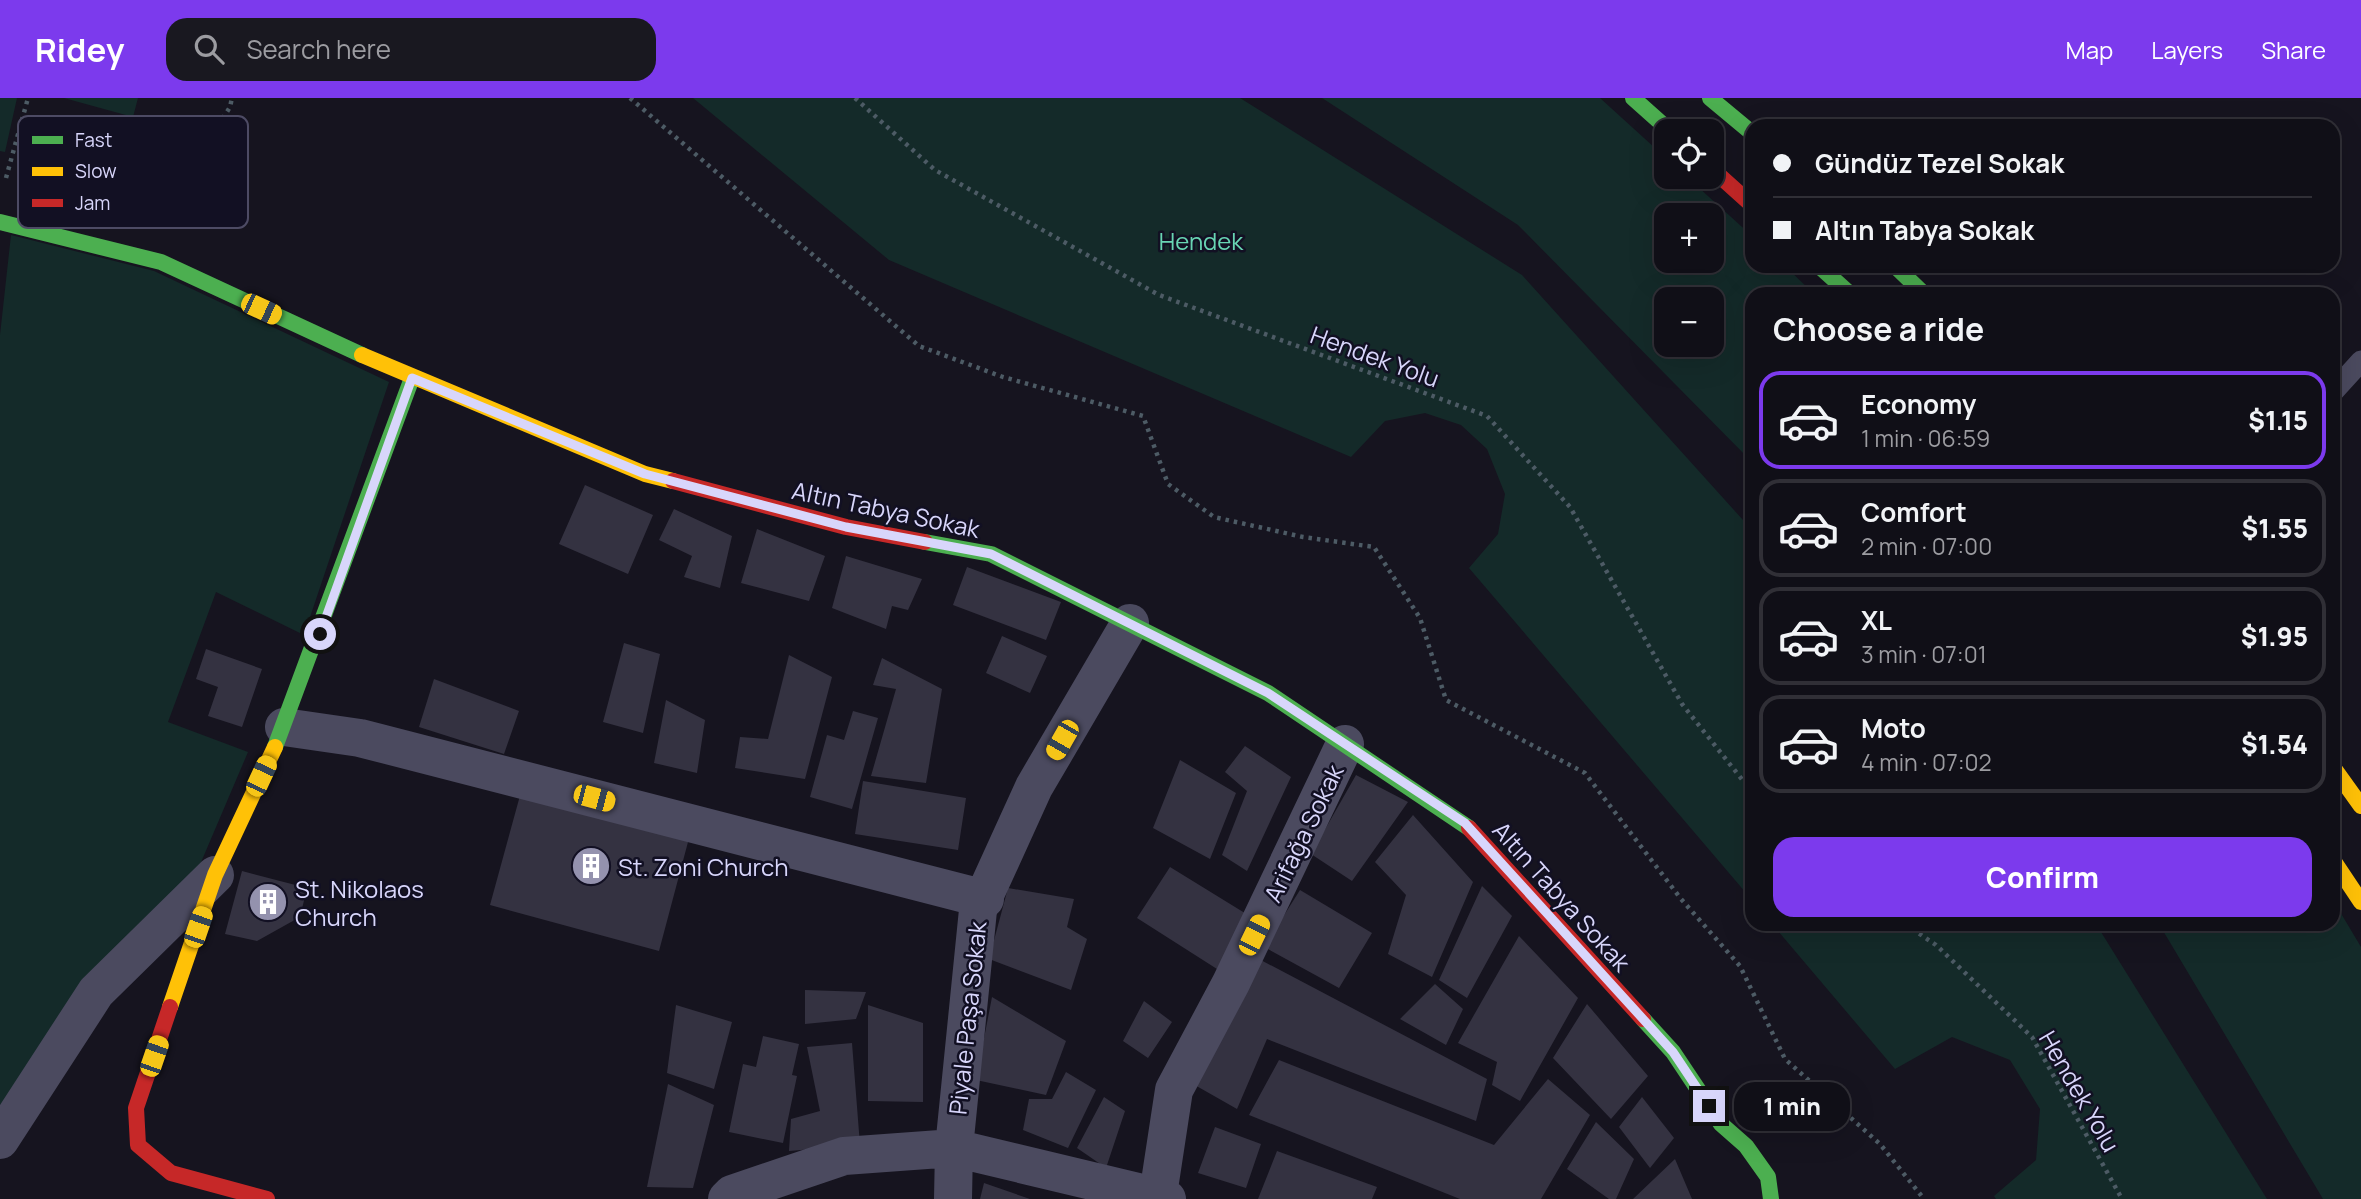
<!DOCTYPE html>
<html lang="en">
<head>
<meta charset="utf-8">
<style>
	:root { --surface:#100f17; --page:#191820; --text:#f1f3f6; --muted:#9c9ca1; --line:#302f36; --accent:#7c3aed }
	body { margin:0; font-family:Manrope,sans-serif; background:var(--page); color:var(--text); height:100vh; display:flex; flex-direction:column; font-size:26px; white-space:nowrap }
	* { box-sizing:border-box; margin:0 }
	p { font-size:23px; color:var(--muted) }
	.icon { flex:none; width:38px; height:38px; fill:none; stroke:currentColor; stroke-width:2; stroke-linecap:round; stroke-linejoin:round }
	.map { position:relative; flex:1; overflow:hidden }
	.panel { position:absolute; left:1745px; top:189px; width:595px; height:644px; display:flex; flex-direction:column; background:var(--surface); border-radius:21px; box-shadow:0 7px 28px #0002,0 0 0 2px var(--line) }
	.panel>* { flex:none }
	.banner { position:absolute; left:1745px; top:21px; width:595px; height:154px; border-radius:21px; box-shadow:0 7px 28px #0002,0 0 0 2px var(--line); display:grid; align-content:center; height:154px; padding:0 28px; background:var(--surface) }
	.tools { position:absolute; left:1654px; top:21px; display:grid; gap:14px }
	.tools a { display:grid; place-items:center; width:70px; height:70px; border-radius:14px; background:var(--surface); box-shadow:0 7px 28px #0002,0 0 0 2px var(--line); font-size:35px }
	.end { position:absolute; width:32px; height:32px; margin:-16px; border:9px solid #d8d6fb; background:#111; box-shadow:0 0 0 4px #111 }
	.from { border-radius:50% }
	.bubble { position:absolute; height:49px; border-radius:21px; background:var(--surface); box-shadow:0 7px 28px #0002,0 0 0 2px var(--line); font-size:23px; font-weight:800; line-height:49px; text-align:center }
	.car { position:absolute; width:21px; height:42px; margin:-21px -10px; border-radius:9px; box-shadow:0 0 5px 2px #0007; background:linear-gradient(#f5c518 24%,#345 0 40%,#f5c518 0 76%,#345 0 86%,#f5c518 0) }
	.banner b { display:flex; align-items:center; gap:24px; height:66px; font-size:26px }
	.banner b+b { border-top:2px solid var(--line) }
	.banner i { width:18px; height:18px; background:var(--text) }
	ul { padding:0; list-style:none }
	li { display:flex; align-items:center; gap:21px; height:98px; margin:0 14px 10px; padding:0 14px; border:4px solid var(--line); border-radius:21px }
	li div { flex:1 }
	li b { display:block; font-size:26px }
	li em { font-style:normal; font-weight:800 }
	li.on { border-color:var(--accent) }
	li>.icon { width:63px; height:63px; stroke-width:1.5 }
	h2 { padding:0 28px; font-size:32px; line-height:84px }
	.button { display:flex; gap:14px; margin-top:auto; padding:14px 28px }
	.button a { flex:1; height:80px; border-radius:21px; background:var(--accent); color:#fff; font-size:28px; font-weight:800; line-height:80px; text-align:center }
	header { display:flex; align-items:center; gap:42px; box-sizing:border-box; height:98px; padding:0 35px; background:var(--accent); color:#fff }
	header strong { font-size:33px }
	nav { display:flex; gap:38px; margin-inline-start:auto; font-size:24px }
	.search { width:490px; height:63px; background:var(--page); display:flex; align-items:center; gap:18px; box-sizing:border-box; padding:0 24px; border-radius:21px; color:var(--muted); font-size:26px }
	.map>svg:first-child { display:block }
	.green { fill:#142a29; fill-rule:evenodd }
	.building { fill:#343241 }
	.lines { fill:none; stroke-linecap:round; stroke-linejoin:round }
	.path { stroke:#4d5b65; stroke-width:4.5; stroke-dasharray:3.5 5; stroke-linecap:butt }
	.lane { stroke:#4b4a5f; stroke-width:21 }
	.street { stroke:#4b4a5f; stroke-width:38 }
	.fast { stroke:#4caf50; stroke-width:16 }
	.slow { stroke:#ffc107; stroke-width:16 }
	.jam { stroke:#c62828; stroke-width:16 }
	.route { stroke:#d8d6fb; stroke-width:9 }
	.labels { text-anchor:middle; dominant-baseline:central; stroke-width:5; stroke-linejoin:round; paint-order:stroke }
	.park-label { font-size:24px; fill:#68d5b3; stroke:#121023 }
	.street-label { font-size:24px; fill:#d8d6fb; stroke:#121023 }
	.poi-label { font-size:24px; fill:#d8d6fb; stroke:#121023; text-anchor:start }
	.key { fill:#121023; stroke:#4d4b64; stroke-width:2 }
	.key-label { font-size:19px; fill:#d8d6fb }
</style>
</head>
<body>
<header>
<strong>Ridey</strong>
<div class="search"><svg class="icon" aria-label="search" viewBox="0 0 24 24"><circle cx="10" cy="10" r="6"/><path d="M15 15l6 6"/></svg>Search here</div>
<nav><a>Map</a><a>Layers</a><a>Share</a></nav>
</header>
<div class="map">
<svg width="2361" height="1101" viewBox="0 0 2361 1101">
	<rect width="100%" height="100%" fill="#16141f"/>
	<!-- green -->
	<path class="green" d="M0,0H17L5,54L0,53Z
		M64,0H138L133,19Z
		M693,0H1240L1522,177L1752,432V802L1469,470L1498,436L1505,396L1487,351L1461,327L1425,315L1385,323L1351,359L889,162Z
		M1322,0H1600L1666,60V79H1687L1752,138V168H1785L1814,196H1752V364L1518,127ZM1666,117H1712V163H1666ZM1712,201V247H1666V201Z
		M11,137L154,173L389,284L304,537L216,494L168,624L248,654L199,769L0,1007V237Z
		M2333,802L2361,849V1101H2323L2159,826H2333Z
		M1772,826H2096L2267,1101H1996L1994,1098L2036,1062L2040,1011L2010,962L1952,939L1895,971Z"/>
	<!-- building -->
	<path class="building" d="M585,387L653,417L628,476L559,446Z
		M674,411L732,438L720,490L684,479L692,458L659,442Z
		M757,431L825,458L809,503L741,485Z
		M846,458L922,481L908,512L892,508L886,531L832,510Z
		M967,469L1061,504L1046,542L953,507Z
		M1002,538L1047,558L1030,595L986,575Z
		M624,545L660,556L643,635L603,624Z
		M206,551L262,571L242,629L208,618L218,589L196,581Z
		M789,557L832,579L805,681L735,670L740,639L768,641Z
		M882,560L942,591L926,685L871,678L896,591L873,587Z
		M434,581L519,613L504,656L419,629Z
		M666,602L705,622L697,675L654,665Z
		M853,613L878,620L852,711L810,699L827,637L844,642Z
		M1245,648L1291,679L1247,773L1222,757L1247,693L1225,674Z
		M1180,662L1236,695L1210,761L1153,730Z
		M1356,677L1408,704L1352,783L1311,756Z
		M524,683L692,729L659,853L490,807Z
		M863,683L966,700L958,752L855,736Z
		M1413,717L1473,784L1432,879L1388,856L1406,797L1375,764Z
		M1170,769L1248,817L1217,871L1137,820Z
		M242,773L307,790L300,819L257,843L225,836Z
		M1482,788L1512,818L1467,900L1439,882Z
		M1008,790L1074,801L1067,829L1087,841L1071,892L989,861Z
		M1300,792L1372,835L1339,890L1264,849Z
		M1519,838L1578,900L1520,1003L1492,987L1497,964L1458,945Z
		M1257,860L1487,981L1476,1023L1267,941L1237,1011L1193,986Z
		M1435,886L1463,911L1446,947L1400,921Z
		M805,892L866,894L856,921L805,926Z
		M992,899L1066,943L1046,997L976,982Z
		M1144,903L1172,924L1148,960L1123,943Z
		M1587,906L1648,978L1611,1021L1553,960Z
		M676,907L732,924L714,991L667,975Z
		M868,907L923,925V1004L868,1003Z
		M763,938L799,946L792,977L797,978L783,1045L729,1034L743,966L756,969Z
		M852,945L860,1047L789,1053L791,1021L820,1013L807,949Z
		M1279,962L1494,1047L1548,981L1590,1017L1541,1101H1460L1249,1017Z
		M1066,974L1096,992L1068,1050L1023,1032L1029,1001H1052Z
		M668,986L714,1007L693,1090L647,1089Z
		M1104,999L1125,1013L1106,1070L1077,1050Z
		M1642,999L1674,1040L1650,1070L1619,1029Z
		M1596,1024L1634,1061L1616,1101H1609L1567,1071Z
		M1215,1029L1261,1046L1246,1090L1198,1075Z
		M1277,1053L1377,1089L1372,1101H1258Z
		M1675,1061L1692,1101H1633Z
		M984,1085L1030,1101H980Z"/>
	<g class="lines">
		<!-- path -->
		<path class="path" d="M630,0L919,248L1003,279L1143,318L1168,386L1214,419L1303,439L1374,449L1420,520L1446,602L1585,675L1681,801L1740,868L1785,961L1880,1046L1924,1101
			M855,0L935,72L1159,197L1487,318L1570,409L1682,606L1752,694
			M6,80L28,0
			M166,125C171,93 212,39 230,9L232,0
			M1905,826L1936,847L2032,939L2122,1101"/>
		<!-- lane -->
		<path class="lane" d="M2333,294L2361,263"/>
		<!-- street -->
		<path class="street" d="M284,629L360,640L985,801
			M0,1042L96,894L215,777
			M1158,1097L1174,992L1231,885L1345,646
			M727,1101L732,1096L844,1058L954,1050L1167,1101
			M953,1101L954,1050L978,812L1034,689L1130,525"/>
		<!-- fast -->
		<path class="fast" d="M1633,0L1670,33
			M1710,0L1752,35
			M0,124L161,164L362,257
			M1819,168L1850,196
			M1895,168L1924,196
			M925,444L991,456L1268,595L1469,730
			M275,649L412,280
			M1643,921L1673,954L1721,1026L1746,1048L1768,1079L1771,1101"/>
		<!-- slow -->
		<path class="slow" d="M362,257L645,376L673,383
			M2333,669L2361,708
			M2333,762L2361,804
			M170,909L215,777L275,649"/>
		<!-- jam -->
		<path class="jam" d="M1712,71L1752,107
			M673,383L846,429L925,444
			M1469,730L1643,921
			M170,909L136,1010L138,1047L171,1075L267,1101"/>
	</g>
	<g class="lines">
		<!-- route -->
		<path class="route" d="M320,536L412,280L645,376L846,429L991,456L1268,595L1465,725L1673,954L1709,1008"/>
	</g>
	<!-- icons -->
	<defs>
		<g id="building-disc" transform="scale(2.0125)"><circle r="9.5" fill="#9492ae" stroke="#121023"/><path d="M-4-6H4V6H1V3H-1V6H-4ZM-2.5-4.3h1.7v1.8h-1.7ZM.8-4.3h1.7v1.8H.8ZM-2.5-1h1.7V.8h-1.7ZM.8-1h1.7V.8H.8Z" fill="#fff"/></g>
	</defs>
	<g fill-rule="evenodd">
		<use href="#building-disc" x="591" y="768"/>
		<use href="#building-disc" x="268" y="804"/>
	</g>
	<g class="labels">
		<!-- park labels -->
		<g class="park-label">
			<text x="1201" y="142">Hendek</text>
		</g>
		<!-- street labels -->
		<g class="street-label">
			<text transform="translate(1375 258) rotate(20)">Hendek Yolu</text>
			<text transform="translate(886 411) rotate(12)">Altın Tabya Sokak</text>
			<text transform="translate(1303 735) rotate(-64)">Arifağa Sokak</text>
			<text transform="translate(1562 798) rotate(48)">Altın Tabya Sokak</text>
			<text transform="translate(967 920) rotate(-84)">Piyale Paşa Sokak</text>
			<text transform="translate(2080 993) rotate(60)">Hendek Yolu</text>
		</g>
		<!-- poi labels -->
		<g class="poi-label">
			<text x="618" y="768">St. Zoni Church</text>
			<text x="295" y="790">St. Nikolaos<tspan x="295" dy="28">Church</tspan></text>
		</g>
	</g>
	<!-- legend -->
	<rect x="18" y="18" width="230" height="112" rx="10" class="key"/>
	<rect x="32" y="38" width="31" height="8" fill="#4caf50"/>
	<rect x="32" y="69" width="31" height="9" fill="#ffc107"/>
	<rect x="32" y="101" width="31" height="8" fill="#c62828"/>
	<g class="key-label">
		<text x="75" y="49">Fast</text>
		<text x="75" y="80">Slow</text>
		<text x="75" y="112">Jam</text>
	</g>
</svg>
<div class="tools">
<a><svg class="icon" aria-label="locate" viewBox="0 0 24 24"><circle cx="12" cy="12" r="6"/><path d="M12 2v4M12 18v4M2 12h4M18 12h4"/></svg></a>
<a>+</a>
<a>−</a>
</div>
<i class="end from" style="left:320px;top:536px"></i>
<i class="end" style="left:1709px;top:1008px"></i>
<div class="bubble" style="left:1734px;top:984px;width:116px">1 min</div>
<i class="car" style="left:261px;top:211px;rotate:115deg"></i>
<i class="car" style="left:1062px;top:642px;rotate:210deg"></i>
<i class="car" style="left:261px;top:678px;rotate:25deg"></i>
<i class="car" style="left:594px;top:700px;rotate:105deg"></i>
<i class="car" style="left:198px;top:829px;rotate:19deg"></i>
<i class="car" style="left:1254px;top:837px;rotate:26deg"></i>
<i class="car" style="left:154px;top:958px;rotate:19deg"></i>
<div class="banner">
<b><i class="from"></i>Gündüz Tezel Sokak</b>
<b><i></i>Altın Tabya Sokak</b>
</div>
<section class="panel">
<h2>Choose a ride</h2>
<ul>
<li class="on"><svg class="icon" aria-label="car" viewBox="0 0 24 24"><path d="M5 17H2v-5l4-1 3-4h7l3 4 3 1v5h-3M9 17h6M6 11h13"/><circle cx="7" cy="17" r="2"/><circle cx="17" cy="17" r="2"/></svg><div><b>Economy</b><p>1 min · 06:59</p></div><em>$1.15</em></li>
<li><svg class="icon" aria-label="car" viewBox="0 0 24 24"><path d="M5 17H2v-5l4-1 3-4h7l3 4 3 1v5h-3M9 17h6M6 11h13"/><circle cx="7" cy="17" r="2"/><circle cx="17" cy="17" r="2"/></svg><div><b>Comfort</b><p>2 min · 07:00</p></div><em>$1.55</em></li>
<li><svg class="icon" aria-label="car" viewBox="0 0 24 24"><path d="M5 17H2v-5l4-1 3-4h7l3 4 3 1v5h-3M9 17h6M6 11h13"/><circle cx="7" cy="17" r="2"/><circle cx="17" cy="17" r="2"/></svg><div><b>XL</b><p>3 min · 07:01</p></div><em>$1.95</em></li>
<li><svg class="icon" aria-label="car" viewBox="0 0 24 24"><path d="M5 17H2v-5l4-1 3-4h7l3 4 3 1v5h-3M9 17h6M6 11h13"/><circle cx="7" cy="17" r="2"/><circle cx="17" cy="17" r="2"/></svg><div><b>Moto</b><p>4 min · 07:02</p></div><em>$1.54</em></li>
</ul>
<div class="button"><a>Confirm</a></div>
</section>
</div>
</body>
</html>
